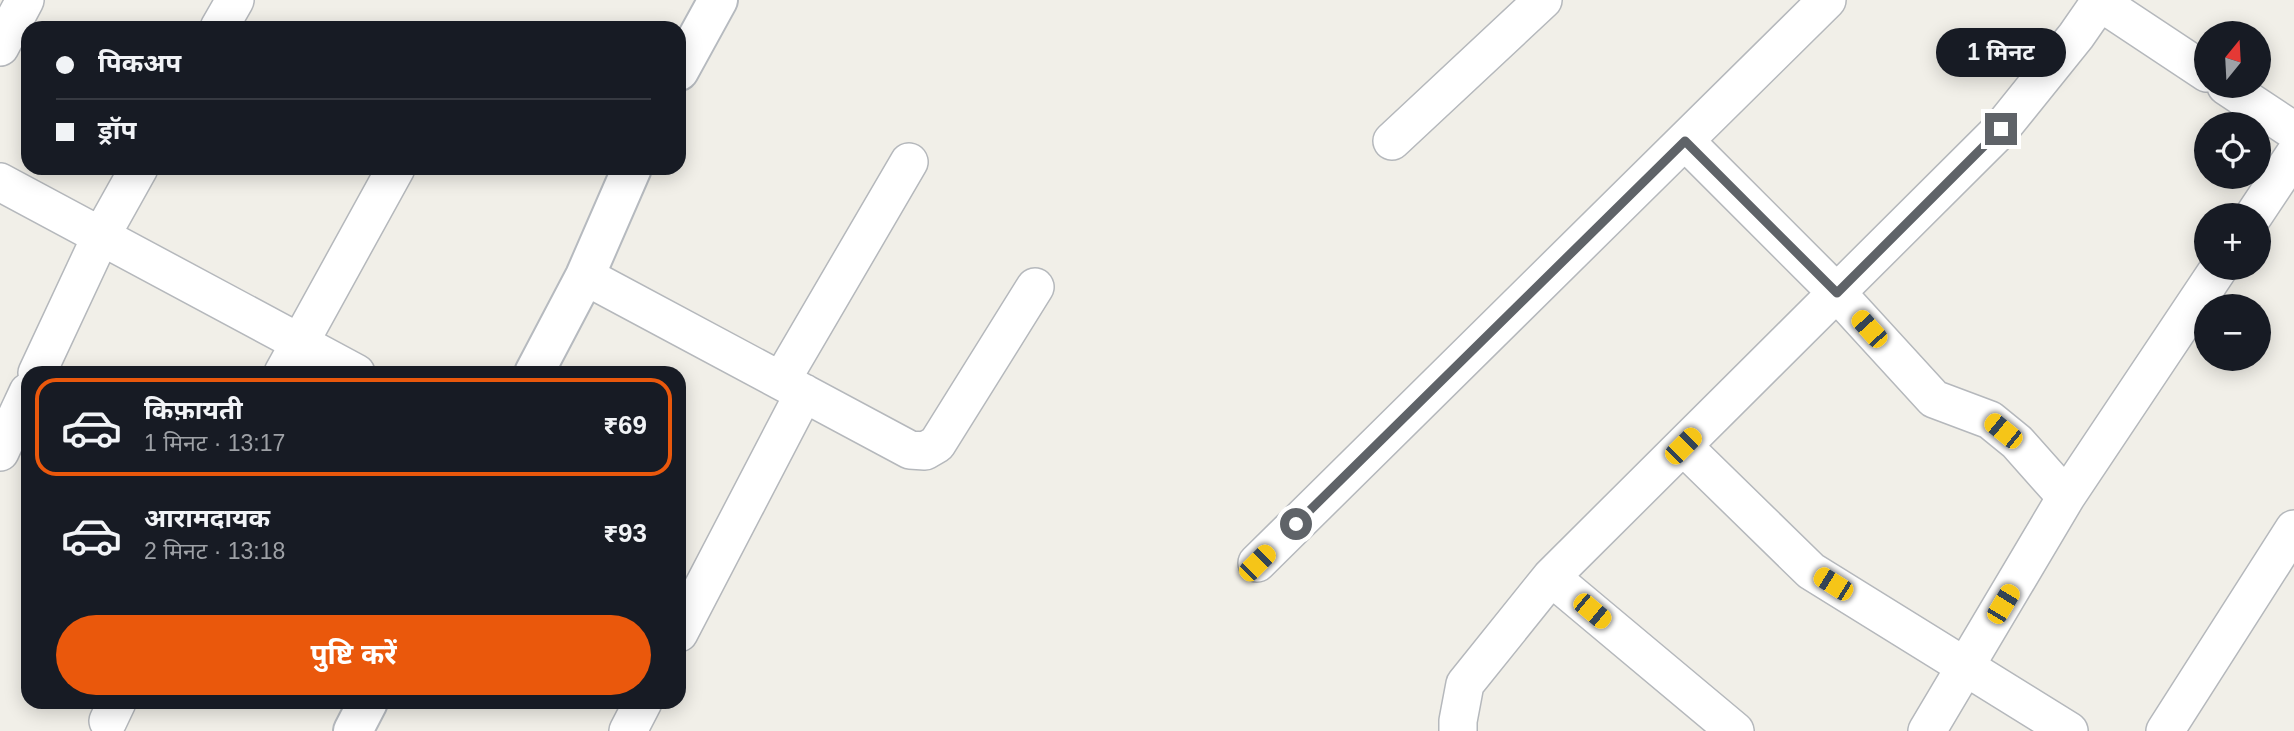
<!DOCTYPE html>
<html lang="hi">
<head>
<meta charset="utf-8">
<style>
	:root { --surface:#171b24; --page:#242831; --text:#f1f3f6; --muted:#9ea1a6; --line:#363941; --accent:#ea580c }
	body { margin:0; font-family:Helvetica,"Noto Sans Devanagari",sans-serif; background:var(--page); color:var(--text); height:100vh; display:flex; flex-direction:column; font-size:26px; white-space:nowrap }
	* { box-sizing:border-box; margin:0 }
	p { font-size:23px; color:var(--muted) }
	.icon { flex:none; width:38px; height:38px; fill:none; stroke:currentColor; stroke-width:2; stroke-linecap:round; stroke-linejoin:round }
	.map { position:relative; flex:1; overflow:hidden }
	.side { position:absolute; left:21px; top:366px; width:665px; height:343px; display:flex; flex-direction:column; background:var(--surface); border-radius:21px; box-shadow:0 4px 18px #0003 }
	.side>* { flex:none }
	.hud { position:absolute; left:21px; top:21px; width:665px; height:154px; border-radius:21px; box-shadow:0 4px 18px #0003; display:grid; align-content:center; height:154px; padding:0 35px; background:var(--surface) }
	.needle { width:46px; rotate:18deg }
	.controls { position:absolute; left:2194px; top:21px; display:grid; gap:14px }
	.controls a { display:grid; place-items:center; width:77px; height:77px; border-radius:50%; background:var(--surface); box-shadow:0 4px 18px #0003; font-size:35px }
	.end { position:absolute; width:32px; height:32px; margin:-16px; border:9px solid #5f6368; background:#fff; box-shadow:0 0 0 4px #fff }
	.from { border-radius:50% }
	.bubble { position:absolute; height:49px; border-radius:24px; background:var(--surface); box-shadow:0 4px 18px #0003; font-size:23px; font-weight:700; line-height:49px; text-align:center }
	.car { position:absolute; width:21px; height:42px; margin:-21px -10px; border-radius:9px; box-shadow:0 0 5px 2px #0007; background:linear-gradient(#f5c518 24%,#345 0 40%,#f5c518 0 76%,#345 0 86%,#f5c518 0) }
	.hud b { display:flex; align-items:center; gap:24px; height:66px; font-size:26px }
	.hud b+b { border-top:2px solid var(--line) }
	.hud i { width:18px; height:18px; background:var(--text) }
	ul { padding:12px 0 0; list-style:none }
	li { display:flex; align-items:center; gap:21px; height:98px; margin:0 14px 10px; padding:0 21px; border:4px solid transparent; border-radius:21px }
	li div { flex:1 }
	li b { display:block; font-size:26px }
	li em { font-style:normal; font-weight:700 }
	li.active { border-color:var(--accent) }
	li>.icon { width:63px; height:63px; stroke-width:1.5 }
	.button { display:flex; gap:14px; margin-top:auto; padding:14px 35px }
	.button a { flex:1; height:80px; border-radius:42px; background:var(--accent); color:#fff; font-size:28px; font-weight:700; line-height:80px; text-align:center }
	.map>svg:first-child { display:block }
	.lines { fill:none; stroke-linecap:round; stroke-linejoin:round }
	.street-casing { stroke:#b5b8bc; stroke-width:40 }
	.secondary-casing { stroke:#b6babf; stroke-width:42 }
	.street { stroke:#fff; stroke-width:37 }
	.secondary { stroke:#fff; stroke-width:38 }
	.route { stroke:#5f6368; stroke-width:9 }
</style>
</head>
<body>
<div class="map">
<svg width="2294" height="731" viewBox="0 0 2294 731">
	<rect width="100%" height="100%" fill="#f1efe8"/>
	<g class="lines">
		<!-- street casing -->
		<g class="street-casing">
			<path id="street" d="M2100,2L2207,73
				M219,28L235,0
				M0,47L25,0
				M2226,86L2294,131
				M1392,141L1543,0
				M1685,141L1837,293L1934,399L1990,420L2017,442L2066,497L1927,731
				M0,182L356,373
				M2254,215L2294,155
				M585,276L910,450L925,451L937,444L1035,287
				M37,373L101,236L139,168
				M283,373L396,168
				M781,381L909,162
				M1683,446L1811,571L2069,731
				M0,452L28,392
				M2066,497L2219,268
				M1257,563L1827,0
				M1551,577L1735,731
				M679,633L804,393
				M108,721L117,702
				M628,731L643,702
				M1458,731V721L1465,684L1551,577L2001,129L2076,36L2101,0
				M2165,731L2294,529"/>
		</g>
		<!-- secondary casing -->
		<g class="secondary-casing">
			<path id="secondary" d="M679,71L718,0
				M534,373L585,276L632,168
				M353,731L368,702"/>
		</g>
		<!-- street -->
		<use href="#street" class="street"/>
		<!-- secondary -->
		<use href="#secondary" class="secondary"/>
	</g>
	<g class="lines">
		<!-- route -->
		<path class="route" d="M1296,524L1685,141L1837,293L2001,129"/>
	</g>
</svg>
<div class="controls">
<a><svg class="needle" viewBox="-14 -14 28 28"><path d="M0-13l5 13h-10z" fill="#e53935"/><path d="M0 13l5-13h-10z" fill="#9ea1a6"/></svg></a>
<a><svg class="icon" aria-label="locate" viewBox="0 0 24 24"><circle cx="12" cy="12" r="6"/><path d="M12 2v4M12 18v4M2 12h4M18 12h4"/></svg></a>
<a>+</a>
<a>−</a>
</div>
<i class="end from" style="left:1296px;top:524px"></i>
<i class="end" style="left:2001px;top:129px"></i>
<div class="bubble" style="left:1936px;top:28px;width:130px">1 मिनट</div>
<i class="car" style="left:1869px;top:329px;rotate:318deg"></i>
<i class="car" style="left:2003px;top:431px;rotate:309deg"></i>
<i class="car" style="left:1683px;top:446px;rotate:45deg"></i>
<i class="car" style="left:1257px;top:563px;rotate:45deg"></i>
<i class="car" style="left:1833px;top:584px;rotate:302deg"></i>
<i class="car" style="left:2003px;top:604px;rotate:31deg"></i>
<i class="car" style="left:1592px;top:611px;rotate:130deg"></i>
<div class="hud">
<b><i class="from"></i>पिकअप</b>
<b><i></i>ड्रॉप</b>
</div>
<section class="side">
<ul>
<li class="active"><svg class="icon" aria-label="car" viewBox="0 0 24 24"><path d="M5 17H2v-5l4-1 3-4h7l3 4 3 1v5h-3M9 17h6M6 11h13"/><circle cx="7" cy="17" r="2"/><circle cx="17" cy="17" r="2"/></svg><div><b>किफ़ायती</b><p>1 मिनट · 13:17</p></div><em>₹69</em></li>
<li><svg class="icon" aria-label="car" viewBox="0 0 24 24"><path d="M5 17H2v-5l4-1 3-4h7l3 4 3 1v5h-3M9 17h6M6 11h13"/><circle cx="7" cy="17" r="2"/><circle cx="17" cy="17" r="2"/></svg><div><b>आरामदायक</b><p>2 मिनट · 13:18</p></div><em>₹93</em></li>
</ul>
<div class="button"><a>पुष्टि करें</a></div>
</section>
</div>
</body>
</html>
